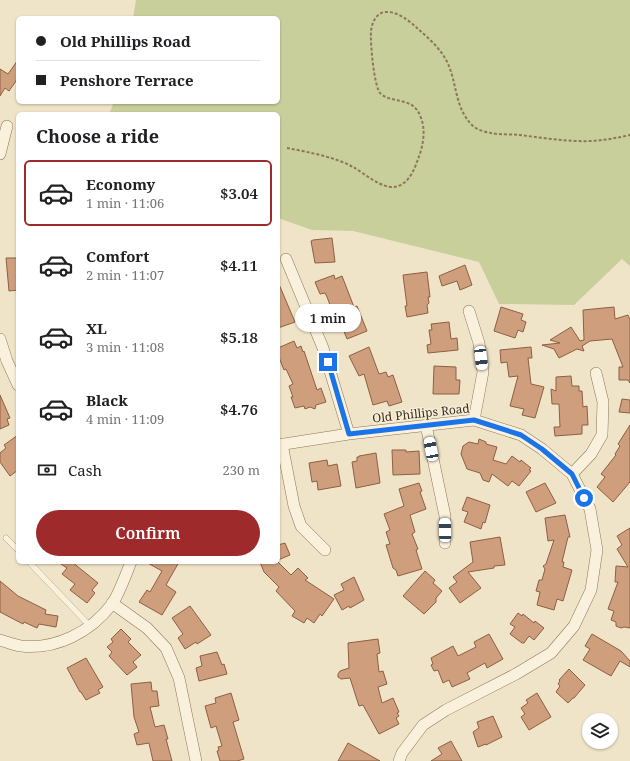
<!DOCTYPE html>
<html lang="en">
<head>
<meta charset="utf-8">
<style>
	:root { --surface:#fff; --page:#f6f6f6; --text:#202124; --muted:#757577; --line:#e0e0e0; --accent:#9e2a2b }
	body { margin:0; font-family:"Noto Serif",serif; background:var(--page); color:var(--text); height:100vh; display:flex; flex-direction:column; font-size:15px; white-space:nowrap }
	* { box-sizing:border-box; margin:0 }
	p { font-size:13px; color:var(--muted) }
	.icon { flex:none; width:22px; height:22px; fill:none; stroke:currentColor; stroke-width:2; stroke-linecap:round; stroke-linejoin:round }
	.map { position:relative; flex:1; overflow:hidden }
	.drawer { position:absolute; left:16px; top:112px; width:264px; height:452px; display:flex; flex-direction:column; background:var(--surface); border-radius:6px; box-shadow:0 1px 3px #0004 }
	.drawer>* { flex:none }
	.hud { position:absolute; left:16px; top:16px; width:264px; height:88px; border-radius:6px; box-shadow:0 1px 3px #0004; display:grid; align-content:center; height:88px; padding:0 20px; background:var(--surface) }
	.buttons { position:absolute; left:582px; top:713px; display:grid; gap:8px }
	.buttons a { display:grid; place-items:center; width:36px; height:36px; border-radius:50%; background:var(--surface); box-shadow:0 1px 3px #0004; font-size:20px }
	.end { position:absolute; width:18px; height:18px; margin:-9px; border:5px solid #1a73e8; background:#fff; box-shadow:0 0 0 2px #fff }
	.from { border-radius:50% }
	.bubble { position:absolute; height:28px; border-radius:14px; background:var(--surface); box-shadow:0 1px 3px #0004; font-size:13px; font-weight:600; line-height:28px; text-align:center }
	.car { position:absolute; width:12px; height:24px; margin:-12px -6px; border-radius:5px; box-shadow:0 0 3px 1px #0007; background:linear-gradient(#fff 24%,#345 0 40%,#fff 0 76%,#345 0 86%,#fff 0) }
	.hud b { display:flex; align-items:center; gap:14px; height:38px; font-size:15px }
	.hud b+b { border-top:1px solid var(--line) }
	.hud i { width:10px; height:10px; background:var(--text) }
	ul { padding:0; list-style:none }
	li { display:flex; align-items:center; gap:12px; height:66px; margin:0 8px 6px; padding:0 12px; border:2px solid transparent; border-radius:6px }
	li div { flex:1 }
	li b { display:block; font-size:15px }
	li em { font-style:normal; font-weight:600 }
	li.current { border-color:var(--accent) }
	li>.icon { width:36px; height:36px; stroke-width:1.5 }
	h2 { padding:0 20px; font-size:18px; line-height:48px }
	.pay { display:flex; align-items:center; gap:10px; height:44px; padding:0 20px; font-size:15px }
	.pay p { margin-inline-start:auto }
	.primary-button { display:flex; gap:8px; margin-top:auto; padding:8px 20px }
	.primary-button a { flex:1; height:46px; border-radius:24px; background:var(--accent); color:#fff; font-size:16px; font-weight:600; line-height:46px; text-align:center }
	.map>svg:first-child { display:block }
	.green { fill:#c9cf9b }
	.building { fill:#cf9f7d; stroke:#8d5f41 }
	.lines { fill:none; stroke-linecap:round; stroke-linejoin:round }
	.lane-casing { stroke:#8d765c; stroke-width:6 }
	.street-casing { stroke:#8d765c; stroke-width:12 }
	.path { stroke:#8d765c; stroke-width:2; stroke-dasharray:3 2; stroke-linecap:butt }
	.lane { stroke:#faf1dc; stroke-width:5.5 }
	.street { stroke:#faf1dc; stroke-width:11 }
	.route { stroke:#1a73e8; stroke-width:5 }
	.labels { text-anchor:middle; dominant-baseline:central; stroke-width:3; stroke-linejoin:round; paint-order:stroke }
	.street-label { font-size:12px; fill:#3d2e20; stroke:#f7eed8 }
</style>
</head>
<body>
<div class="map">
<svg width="630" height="761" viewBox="0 0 630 761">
	<rect width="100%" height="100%" fill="#f0e4c8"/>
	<!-- green -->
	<path class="green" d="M136,0H630V266L622,259L574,305L499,304L479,262L353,231L312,230L278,218V114H109L114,102H278V18H133Z"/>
	<!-- building -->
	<path class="building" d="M18,60V78L9,91L5,88L0,96V69L8,74Z
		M332,238L335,262L315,263L311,241L313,240Z
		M6,258H18V290L9,291Z
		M465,265L472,285L460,290L457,281L442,286L439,276Z
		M427,272L430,297H428L429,303L427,305L428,313L407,317L405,306H407L403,275Z
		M334,275L335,279L342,276L354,307L357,306L367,331L347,339L341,324L335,326L330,314L333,313L327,297L325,293L320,294L315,282Z
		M278,282L295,322L278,328Z
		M501,307L523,314L521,320L526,322L523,332L518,330L515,338L494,331Z
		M614,307L615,319L628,315L630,320V383L628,380H619V367H623L612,339L590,341L582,346L584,351L577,349L559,358L554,349L542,345L560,343L550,340L571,327L580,341L584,340L583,310Z
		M449,322L451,339L457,338L458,350L428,353L427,345L431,344L429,330H432L431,324Z
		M294,341L297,348L301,346L303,352L304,351L317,390L321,388L326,402L316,405L315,409L310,407L305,409L304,406L295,408L291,397H293L289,386L293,384L286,369L284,370L278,355V348Z
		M369,347L379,374L386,372L388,377L393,375L402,402L389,406L387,401L373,405L364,374L359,376L349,356Z
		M531,347L532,358H528L531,384L544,387L535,418L522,415L524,409L510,406L518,376L509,377L507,362L501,363L500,350Z
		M434,366L456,367V380H460L459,394H433Z
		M571,376L572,386H579V391H582L583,407L587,406L588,425H582V434L555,436L554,427H560L559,404H552L551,389L556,391V377Z
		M0,395L10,418L7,419L9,425L0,429Z
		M622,399L630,400V413L619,412Z
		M630,425V482L613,502L597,487L605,477L601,474L616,455L615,454L620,446L618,444Z
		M18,435V470L10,476L0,462V453L6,448L4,445Z
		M479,439L486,442V444L497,447L493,460L506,464L512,456L520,462L521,460L531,468L529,470L531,471L519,486L512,481L508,486L492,474L489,482L483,480L480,473L467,469L461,454L463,446L469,442L478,444Z
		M392,450H406V452L419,451L420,474L393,475Z
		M376,453L380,483L356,488L352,462L357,461V457H359V456Z
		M327,460L328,466L337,464L341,486L318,490L317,481L312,482L309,463Z
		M419,483L422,491L420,492L426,509L410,515L415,532L412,534L418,549L416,550L422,569L398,576L396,570L393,568L386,545L390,544L386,532L390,530L384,514L404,506L399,489Z
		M545,483L556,503L536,512L526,492Z
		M467,497L490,505L485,523L483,522L481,529L464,522L468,512L462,510Z
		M565,515L570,537H568L562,562H564L563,567L572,570L563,601L557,599L554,610L537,605L540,592L536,591L539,580H542L545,569L543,566L546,564L554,540L548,541L545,518Z
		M630,528V628L624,627L621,628L616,626V622L611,620L614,611L608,609L618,582H615L616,566L628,567L617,549L622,545L617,536Z
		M500,537L505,565L494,566V568L468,572L481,588L460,603L449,588L457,582L453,577L473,562L470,542Z
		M285,543L290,555L278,560V545Z
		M58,562H72L98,583L92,590L95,593L87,603L70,590L75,584L62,574L67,568Z
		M146,562H179L166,585L176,592L162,615L139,602L147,590L150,592L162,571Z
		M260,562H278L291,575L298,568L308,578L305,580L334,599L322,616L320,614L314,623L307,618L304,623L292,616L295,611L276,591L279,587L264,572Z
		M425,571L435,580L433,583L442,591L436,598V602L424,614L403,596Z
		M354,577L364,600L350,608L349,606L342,610L334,595L344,590L341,584Z
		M0,581L18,596L46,610L45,614L58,616L56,627L39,624L37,628L24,622L23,624L0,612Z
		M190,606L211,635L197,644L196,642L185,649L178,638L183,634L172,618Z
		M518,613L522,616L523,614L534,623L535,621L544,628L534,640L529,636L524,643H522L510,634L515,627L510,624Z
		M121,629L131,639L128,642L141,655L133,662L137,667L127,675L109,656L112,652L107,647L113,642L111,639Z
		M489,634L503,659L487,668L485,663L467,673L470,679L452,687L449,680L443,683L438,670L434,671L431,665L433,664L431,658L453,646L458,656L476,647L474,642Z
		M592,634L621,651L630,661V667L620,661L611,676L583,660L590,649L585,646Z
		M378,639L380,653L377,654L379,672L383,671L387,684L378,687L382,703L393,698L399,712L397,713L399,716L396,718L399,724L379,734L363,705L359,706L350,678L341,679L338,677V674L340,671L349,668L348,643Z
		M217,652L222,665L224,664L227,674L199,681L196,668L202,666L200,656Z
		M86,658L103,687L98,690L100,693L86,700L81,692H80L67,668Z
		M569,669L585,685L574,698H573L568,703L556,692L560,686L558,684L560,681L559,680Z
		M151,682L152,691H157L159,706L150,707L155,727L164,725L168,739H166L172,761H153L149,743L137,745L134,734L139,732L134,717L131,684Z
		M231,693L239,720L233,722L244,759L237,761H220L217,751L219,750L218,747L222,746L216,726L211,728L205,706L216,703L215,698Z
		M537,693L551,717L529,730L521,717L525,714L521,708L528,703L526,700Z
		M493,716L502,737L486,745V744L478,747L473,732L479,728L477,722Z
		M451,741L462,761H431L442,754L438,748Z
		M348,743L380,761H338Z"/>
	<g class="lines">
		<!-- lane casing -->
		<g class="lane-casing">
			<path id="lane" d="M6,538L18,550
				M29,562L90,626"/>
		</g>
		<!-- street casing -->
		<g class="street-casing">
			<path id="street" d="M0,154L7,126
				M286,259L323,348L349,434
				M469,311L479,343L483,372L474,420
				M0,339L7,361L18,385
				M426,425L445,516V543
				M282,444L294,506L301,526L325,550
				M278,445L349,434L474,420L521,435L542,449L572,474L590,509L597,550L591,590L574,626L551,653L516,674L446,710L423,725L402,753L399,761
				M572,474L591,454L602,435L603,402L596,373
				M112,603L147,628L166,648L179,678L196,761
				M0,640C7,642 14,645 21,646C56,650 91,632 112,604C119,594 126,574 131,562"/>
		</g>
		<!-- path -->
		<path class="path" d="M287,148C308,152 335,157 353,167C364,173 380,188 394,187C408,185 414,171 418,159C423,147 426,130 421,118C414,96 393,104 381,94C374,89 370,41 371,31C372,23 376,13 385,12C397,11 408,20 416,27C426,36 438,46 445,58C458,80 453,107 473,126C477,130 486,132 491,133C500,135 511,134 520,135C544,138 568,142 592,141C605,140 617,138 630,135"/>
		<!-- lane -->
		<use href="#lane" class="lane"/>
		<!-- street -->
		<use href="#street" class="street"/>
	</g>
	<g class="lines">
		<!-- route -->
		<path class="route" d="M328,362L349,434L474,420L521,435L542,449L572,474L584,498"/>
	</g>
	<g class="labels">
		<!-- street labels -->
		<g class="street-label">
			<text transform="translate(421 413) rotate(-6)">Old Phillips Road</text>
		</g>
	</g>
</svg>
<div class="buttons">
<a><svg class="icon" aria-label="layers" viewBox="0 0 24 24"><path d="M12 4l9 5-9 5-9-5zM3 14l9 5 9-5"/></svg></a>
</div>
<i class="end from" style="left:584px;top:498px"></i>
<i class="end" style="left:328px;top:362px"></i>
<div class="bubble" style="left:295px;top:304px;width:66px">1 min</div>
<i class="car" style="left:481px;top:358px;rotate:173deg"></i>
<i class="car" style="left:431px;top:449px;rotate:349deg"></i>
<i class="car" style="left:445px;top:530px;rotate:359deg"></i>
<div class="hud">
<b><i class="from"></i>Old Phillips Road</b>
<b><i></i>Penshore Terrace</b>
</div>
<section class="drawer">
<h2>Choose a ride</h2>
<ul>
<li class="current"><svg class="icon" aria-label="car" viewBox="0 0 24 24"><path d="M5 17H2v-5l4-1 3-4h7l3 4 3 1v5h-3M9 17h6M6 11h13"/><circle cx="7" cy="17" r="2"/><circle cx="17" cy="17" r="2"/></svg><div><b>Economy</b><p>1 min · 11:06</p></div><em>$3.04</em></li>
<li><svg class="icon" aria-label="car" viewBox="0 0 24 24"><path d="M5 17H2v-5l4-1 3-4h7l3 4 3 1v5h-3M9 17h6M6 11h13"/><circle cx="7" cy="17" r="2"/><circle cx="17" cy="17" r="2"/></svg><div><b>Comfort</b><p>2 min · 11:07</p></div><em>$4.11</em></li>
<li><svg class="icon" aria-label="car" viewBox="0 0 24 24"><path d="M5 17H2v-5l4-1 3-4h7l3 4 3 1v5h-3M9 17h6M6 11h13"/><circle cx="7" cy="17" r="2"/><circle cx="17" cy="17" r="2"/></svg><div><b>XL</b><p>3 min · 11:08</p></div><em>$5.18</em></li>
<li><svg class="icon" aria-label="car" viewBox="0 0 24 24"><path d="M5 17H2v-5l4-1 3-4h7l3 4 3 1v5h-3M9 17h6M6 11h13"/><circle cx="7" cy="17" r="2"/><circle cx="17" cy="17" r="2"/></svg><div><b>Black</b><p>4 min · 11:09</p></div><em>$4.76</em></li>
</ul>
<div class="pay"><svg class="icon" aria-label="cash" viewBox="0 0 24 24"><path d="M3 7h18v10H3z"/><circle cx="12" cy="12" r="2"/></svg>Cash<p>230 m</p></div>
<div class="primary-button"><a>Confirm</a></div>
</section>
</div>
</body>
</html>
